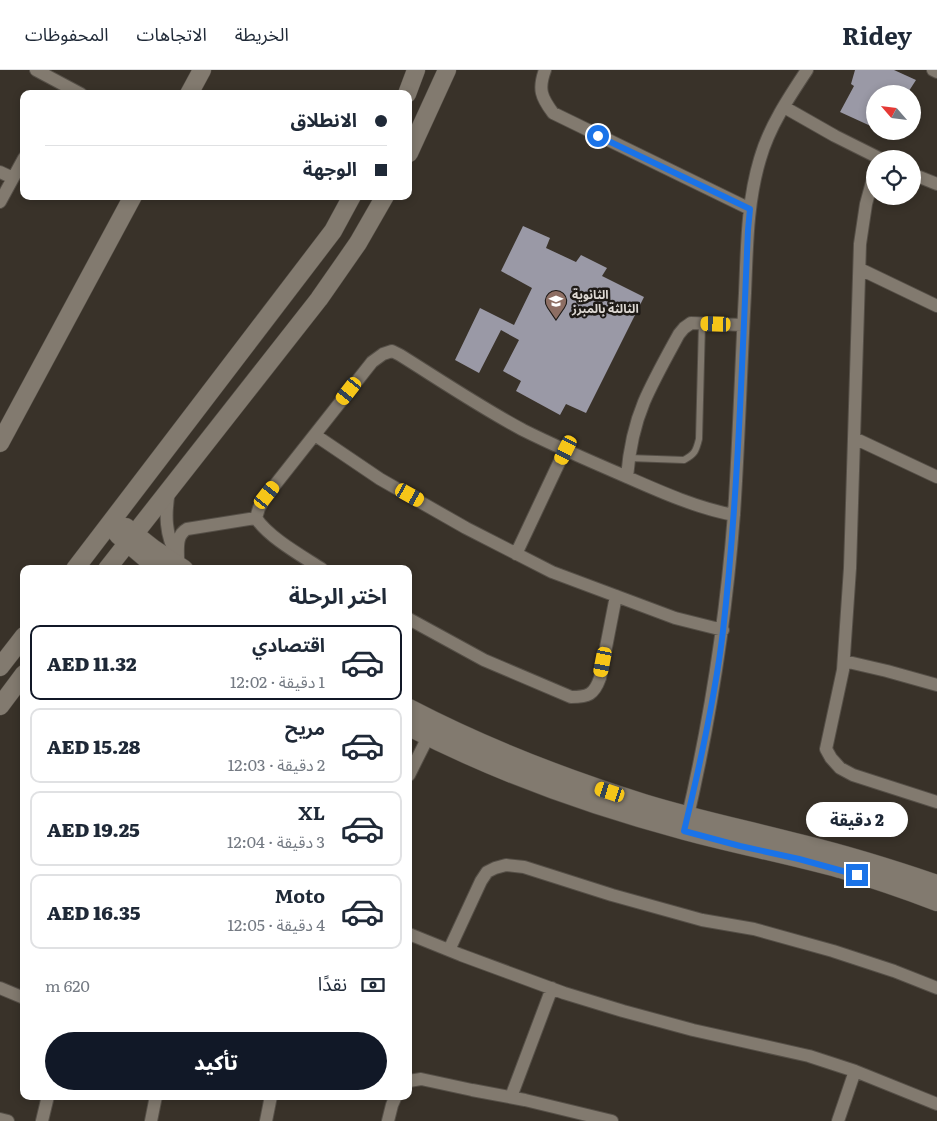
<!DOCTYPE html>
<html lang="ar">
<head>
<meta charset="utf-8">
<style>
	:root { --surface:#fff; --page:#f6f6f7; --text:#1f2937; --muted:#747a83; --line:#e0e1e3; --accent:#111827 }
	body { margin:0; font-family:Literata,"Noto Sans Arabic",serif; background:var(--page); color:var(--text); direction:rtl; height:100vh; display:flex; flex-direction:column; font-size:19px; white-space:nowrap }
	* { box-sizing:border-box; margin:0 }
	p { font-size:16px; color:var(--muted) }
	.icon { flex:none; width:28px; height:28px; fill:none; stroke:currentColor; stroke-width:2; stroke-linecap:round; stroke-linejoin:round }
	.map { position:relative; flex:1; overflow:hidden; direction:ltr }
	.drawer { position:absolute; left:20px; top:495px; width:392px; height:535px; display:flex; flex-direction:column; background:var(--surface); border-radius:10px; box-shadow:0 2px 8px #0003; direction:rtl }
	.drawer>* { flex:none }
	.banner { position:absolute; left:20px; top:20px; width:392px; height:110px; border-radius:10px; box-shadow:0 2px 8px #0003; direction:rtl; display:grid; align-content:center; height:110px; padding:0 25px; background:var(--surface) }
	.needle { width:32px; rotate:298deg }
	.buttons { position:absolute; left:866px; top:15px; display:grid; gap:10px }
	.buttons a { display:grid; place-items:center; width:55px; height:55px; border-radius:50%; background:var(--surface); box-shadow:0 2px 8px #0003; font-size:25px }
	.end { position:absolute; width:22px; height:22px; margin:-11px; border:6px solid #1a73e8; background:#fff; box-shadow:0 0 0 2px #fff }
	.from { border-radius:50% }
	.bubble { position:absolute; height:35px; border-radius:18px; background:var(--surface); box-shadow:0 2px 8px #0003; font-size:16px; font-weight:800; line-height:35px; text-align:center; direction:rtl }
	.car { position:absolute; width:15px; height:30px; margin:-15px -8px; border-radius:6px; box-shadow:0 0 4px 1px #0007; background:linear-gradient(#f5c518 24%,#345 0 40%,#f5c518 0 76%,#345 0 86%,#f5c518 0) }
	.banner b { display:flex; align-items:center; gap:18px; height:48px; font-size:19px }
	.banner b+b { border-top:1px solid var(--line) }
	.banner i { width:12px; height:12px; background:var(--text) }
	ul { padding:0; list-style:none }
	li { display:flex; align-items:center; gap:15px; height:75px; margin:0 10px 8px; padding:0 15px; border:2px solid var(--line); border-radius:10px }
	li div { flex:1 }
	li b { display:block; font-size:19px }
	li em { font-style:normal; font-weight:800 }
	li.active { border-color:var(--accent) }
	li>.icon { width:45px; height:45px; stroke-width:1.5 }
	h2 { padding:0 25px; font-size:22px; line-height:60px }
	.pay { display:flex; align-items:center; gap:12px; height:55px; padding:0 25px; font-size:19px }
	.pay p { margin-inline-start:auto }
	.primary-button { display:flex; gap:10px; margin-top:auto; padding:10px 25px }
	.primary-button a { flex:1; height:58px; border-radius:30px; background:var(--accent); color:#fff; font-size:20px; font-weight:800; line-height:58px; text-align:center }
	header { display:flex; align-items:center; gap:30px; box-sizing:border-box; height:70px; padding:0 25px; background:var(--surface); border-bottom:1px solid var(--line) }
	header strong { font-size:24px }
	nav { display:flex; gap:28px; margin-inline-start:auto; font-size:18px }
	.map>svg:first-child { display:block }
	.building { fill:#9a99a6 }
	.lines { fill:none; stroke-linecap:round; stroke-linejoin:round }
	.lane-casing { stroke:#554f47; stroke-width:8 }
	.street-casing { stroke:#554f47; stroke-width:14 }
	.secondary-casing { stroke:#554f47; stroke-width:19 }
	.lane { stroke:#827a6f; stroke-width:6 }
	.street { stroke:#827a6f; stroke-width:12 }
	.secondary { stroke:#827a6f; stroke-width:18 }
	.route { stroke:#1a73e8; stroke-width:6 }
	.labels { text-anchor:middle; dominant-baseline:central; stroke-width:5; stroke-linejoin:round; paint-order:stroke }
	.poi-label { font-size:12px; font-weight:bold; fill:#ddd8d3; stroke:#1e1a16; text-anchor:start }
</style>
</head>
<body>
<header>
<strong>Ridey</strong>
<nav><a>الخريطة</a><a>الاتجاهات</a><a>المحفوظات</a></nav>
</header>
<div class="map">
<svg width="937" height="1051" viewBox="0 0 937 1051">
	<rect width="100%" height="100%" fill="#393229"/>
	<!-- building -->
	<path class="building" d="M855,0H894L916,10L907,24H875V58L840,42L854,16L851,14Z
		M523,156L550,168L546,178L576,192L581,185L607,198L602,206L644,227L586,343L566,334L560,345L516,321L521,311L503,301L519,270L501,260L479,303L455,290L480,238L514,255L532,218L501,201Z"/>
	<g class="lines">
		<!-- lane casing -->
		<g class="lane-casing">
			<path id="lane" d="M629,388L684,390C695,384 696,381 699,369L702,253"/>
		</g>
		<!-- street casing -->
		<g class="street-casing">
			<path id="street" d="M36,0L81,24
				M545,0C538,19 541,27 553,43L750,139
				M933,0L937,2
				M784,37L835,66L881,89
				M875,101L866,134L860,174L850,498L843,600L826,679L831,688L840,698L853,705L937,732
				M0,102L13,108
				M912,104L937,114
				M0,132L24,88
				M860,199L937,236
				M315,365L380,409L466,458L552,502L675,548L723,560
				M854,368L937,407
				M627,407C629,382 634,356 644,332C654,309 667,286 679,264L684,258L691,253L743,255
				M169,421C165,444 165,465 177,486
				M516,484L565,380
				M178,489C178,478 176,465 187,459L256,448
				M322,499C302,486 268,467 256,448L259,438L267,425L372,292L383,284L392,281L400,285C440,310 480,337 523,360C557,377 592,392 627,407C661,422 697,438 734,445
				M409,549L484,590L571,627C588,627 594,625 600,608L616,526
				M844,591L887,601L937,615
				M409,705L428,667
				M686,754C710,652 726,549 734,444C739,370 741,297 745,223C747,178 747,132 760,89C769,57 789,27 807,0
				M409,864L461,885L564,923L623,941L693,960L809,986L855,1001L937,1034
				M449,880L481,811L487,802L495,798L506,795L524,797L612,825L702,850L754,859L833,881L894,901L937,918
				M0,918L24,928
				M409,1011L421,1009L472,1020L525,1030L612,1051
				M511,1027L552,918
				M0,1049L8,1051
				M42,1051L48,1026
				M151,1051L156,1026
				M266,1051L271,1026
				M388,1051L392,1035L396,1026
				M838,1051L855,1001"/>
		</g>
		<!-- secondary casing -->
		<g class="secondary-casing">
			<path id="secondary" d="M189,24L202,0
				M407,24L416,0
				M409,83L447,0
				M0,373L133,126
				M126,457L154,479L184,499
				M118,465L158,499
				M75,499L333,161L352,126
				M107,499L319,229L358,173L385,126
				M0,597L24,566
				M0,636L24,604
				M409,638C484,677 564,708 644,733C696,749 750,760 803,774C848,785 893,799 937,814
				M409,657C496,702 591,736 685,761C737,775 789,785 840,799C873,809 905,820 937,832"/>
		</g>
		<!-- lane -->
		<use href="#lane" class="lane"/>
		<!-- street -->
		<use href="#street" class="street"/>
		<!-- secondary -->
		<use href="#secondary" class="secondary"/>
	</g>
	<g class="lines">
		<!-- route -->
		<path class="route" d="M598,66L750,139L748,160C742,294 738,428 723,561C715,628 700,695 684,761L740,776L799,789L857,805"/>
	</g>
	<!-- icons -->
	<defs>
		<g id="school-pin" transform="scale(1.125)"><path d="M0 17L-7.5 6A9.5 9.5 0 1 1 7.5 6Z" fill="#8d6e63" stroke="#1e1a16"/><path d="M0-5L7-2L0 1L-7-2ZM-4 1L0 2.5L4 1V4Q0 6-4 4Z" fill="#fff"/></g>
	</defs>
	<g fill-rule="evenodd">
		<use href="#school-pin" x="556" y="231"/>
	</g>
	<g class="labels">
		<!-- poi labels -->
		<g class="poi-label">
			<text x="572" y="224">الثانوية<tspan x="572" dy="14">الثالثة بالمبرز</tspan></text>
		</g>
	</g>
</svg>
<div class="buttons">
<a><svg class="needle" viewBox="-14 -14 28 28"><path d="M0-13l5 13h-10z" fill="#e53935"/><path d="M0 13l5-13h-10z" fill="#747a83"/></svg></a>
<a><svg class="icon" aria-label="locate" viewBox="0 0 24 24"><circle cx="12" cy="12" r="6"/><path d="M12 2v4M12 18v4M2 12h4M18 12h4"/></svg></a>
</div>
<i class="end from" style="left:598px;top:66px"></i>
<i class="end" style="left:857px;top:805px"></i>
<div class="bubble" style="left:806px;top:732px;width:102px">2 دقيقة</div>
<i class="car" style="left:716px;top:254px;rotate:272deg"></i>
<i class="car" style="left:349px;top:321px;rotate:218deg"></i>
<i class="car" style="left:566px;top:380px;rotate:206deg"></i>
<i class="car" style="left:267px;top:425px;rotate:38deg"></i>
<i class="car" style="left:410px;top:425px;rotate:119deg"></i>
<i class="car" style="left:603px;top:592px;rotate:191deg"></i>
<i class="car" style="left:610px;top:722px;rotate:288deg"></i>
<div class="banner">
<b><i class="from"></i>الانطلاق</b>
<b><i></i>الوجهة</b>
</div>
<section class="drawer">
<h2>اختر الرحلة</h2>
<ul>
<li class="active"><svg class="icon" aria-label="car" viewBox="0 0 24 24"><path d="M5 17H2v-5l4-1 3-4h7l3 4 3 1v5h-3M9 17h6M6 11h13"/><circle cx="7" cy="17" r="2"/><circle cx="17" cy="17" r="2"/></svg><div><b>اقتصادي</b><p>1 دقيقة · 12:02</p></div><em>AED 11.32</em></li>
<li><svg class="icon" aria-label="car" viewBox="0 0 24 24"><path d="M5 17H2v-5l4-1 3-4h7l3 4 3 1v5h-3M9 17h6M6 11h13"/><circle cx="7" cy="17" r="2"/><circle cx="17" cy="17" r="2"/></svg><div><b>مريح</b><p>2 دقيقة · 12:03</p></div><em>AED 15.28</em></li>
<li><svg class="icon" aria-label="car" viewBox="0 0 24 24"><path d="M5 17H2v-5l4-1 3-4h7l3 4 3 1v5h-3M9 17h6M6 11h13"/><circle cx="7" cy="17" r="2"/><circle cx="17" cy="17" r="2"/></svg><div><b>XL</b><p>3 دقيقة · 12:04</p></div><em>AED 19.25</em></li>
<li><svg class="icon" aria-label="car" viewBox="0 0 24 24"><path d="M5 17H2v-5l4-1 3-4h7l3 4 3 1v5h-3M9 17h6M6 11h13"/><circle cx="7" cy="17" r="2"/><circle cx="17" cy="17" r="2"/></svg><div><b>Moto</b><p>4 دقيقة · 12:05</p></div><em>AED 16.35</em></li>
</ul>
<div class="pay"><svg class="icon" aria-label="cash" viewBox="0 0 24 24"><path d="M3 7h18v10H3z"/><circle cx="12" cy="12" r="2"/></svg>نقدًا<p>620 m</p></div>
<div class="primary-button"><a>تأكيد</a></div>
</section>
</div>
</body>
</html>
